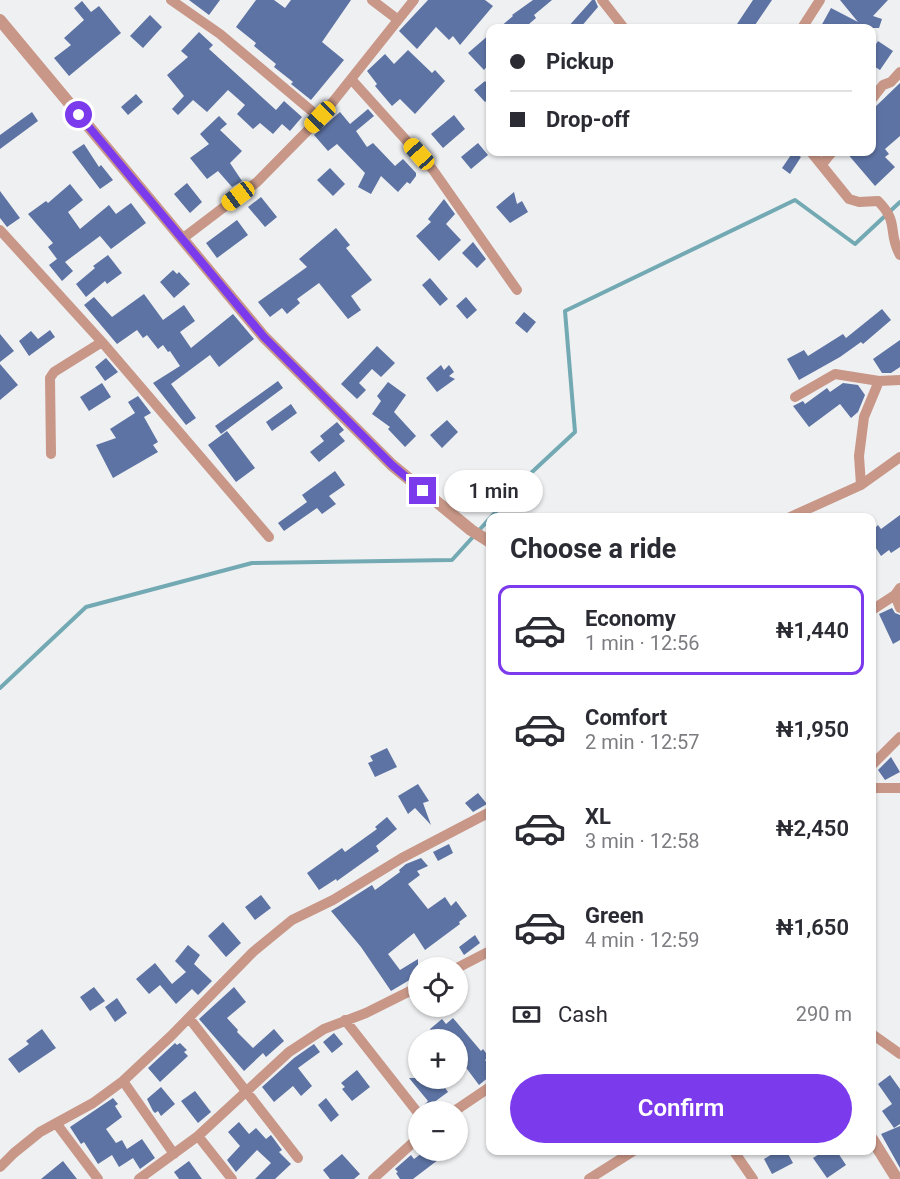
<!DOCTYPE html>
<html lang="en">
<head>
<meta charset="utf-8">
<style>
	:root { --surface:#fff; --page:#f2f2f3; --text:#2b2b33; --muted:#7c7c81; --line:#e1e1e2; --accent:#7c3aed }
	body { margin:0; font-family:Roboto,sans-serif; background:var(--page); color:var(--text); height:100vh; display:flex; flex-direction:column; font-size:22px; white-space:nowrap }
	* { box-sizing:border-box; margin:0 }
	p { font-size:20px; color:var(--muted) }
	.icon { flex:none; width:33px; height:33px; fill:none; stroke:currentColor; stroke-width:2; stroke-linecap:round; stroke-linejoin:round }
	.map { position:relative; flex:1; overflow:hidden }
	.drawer { position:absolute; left:486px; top:513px; width:390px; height:642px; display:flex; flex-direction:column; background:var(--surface); border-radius:12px; box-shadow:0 2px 4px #0004 }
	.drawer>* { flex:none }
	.hud { position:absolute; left:486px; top:24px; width:390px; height:132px; border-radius:12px; box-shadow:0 2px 4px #0004; display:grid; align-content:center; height:132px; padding:0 24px; background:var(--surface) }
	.tools { position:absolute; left:408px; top:957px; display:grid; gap:12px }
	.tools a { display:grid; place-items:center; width:60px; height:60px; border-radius:50%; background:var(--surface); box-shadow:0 2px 4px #0004; font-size:30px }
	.end { position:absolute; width:27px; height:27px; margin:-14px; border:8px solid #7c3aed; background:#fff; box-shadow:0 0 0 3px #fff }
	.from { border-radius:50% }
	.bubble { position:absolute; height:42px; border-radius:21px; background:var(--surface); box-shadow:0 2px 4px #0004; font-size:20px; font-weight:600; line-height:42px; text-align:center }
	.car { position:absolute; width:18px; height:36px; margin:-18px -9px; border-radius:8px; box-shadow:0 0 4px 2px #0007; background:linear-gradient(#f5c518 24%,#345 0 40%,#f5c518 0 76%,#345 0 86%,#f5c518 0) }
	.hud b { display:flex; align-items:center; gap:21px; height:57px; font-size:22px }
	.hud b+b { border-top:2px solid var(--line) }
	.hud i { width:15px; height:15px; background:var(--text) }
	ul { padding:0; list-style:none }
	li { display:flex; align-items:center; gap:18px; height:90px; margin:0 12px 9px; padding:0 12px; border:3px solid transparent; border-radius:12px }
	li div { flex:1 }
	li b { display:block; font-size:22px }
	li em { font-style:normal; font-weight:600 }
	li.on { border-color:var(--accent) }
	li>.icon { width:54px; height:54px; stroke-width:1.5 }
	h2 { padding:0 24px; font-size:27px; line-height:72px }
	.pay { display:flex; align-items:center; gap:15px; height:66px; padding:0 24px; font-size:22px }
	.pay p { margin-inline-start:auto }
	.cta { display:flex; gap:12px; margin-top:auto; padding:12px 24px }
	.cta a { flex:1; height:69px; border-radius:36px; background:var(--accent); color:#fff; font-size:24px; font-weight:600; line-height:69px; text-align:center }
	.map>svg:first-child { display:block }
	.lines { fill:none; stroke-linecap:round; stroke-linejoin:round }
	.stream { stroke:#72a9b3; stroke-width:4 }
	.building { fill:#5d73a3 }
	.minor { stroke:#c89788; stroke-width:10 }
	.tertiary { stroke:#c89788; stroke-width:12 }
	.route { stroke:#7c3aed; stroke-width:8 }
</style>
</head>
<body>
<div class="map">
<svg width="900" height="1179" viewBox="0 0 900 1179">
	<rect width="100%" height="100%" fill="#eff0f2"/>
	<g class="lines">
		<!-- stream -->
		<path class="stream" d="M0,688L86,607L252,563L452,560L531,473L575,432L565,311L795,200L855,244L900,202"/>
	</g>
	<!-- building -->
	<path class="building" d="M189,0H220L209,15Z
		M256,0H274L285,8L291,0H351L322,42L344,60L311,100L291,84L293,82L274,67L276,64L254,46L256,43L236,27Z
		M428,0H485L493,6L460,45L453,36L449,40L436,27L417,49L399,31Z
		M533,0H552L534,15L536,18L529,24L533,28H499L513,16L512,15Z
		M592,0H595L598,7L580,28H567Z
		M753,0H772L753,28H736L739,25L737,24Z
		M840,0H888L873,16L882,19L879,28H820L831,8L858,22Z
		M82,1L91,12L99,6L121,33L69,76L54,58L71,45L64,38L84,20L74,8Z
		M150,15L162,27L143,48L130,36Z
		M199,32L213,45L209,49L276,110L284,101L302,117L290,131L282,124L273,134L260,123L253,129L237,114L245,105L228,90L207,112L193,100L178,115L172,109L184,96L167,75L188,57L181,51Z
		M490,34V63L484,70L468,53Z
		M878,41L893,51L880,70L872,65V50Z
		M408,50L432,73L435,70L445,81L415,114L400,99L392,106L375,86L377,84L367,71L385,54L394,64Z
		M485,81L490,87V97L485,102L474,90Z
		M900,83V136L885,149L889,154L885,157L895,167L875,186L846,152H872V110Z
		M136,94L143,102L128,115L121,107Z
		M368,109L374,116L356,131L367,147L373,143L395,166L403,159L416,173V176L410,184L407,182L398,192L381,176L371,194L358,187L365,173L337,144L328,151L314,135L340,112L350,124Z
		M32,112L38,121L0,149V135Z
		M454,115L465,129L443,148L431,134Z
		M219,116L227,124L220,130L242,151L230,163L242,181L232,187L218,171L207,179L190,158L209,144L200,134Z
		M478,143L488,155L471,169L461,157Z
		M84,144L99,167L101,165L113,180L100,189L72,152Z
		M793,152L801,157L790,174L782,168Z
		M330,168L345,184L333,196L317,180Z
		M187,183L202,202L190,213L174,194Z
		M70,184L83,200L68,212L80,229L109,205L116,214L131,203L146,223L111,249L100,236L65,262L73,271L62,281L49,265L57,259L48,247L53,243L28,214L46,201L48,203Z
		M0,191L20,218L7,227L0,218Z
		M514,192L517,204L522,201L528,212L510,223L496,207Z
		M261,197L277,217L265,227L248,207Z
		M444,199L455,214L446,224L461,240L439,261L416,236L431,222L428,219Z
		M237,220L248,235L217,258L206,243Z
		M336,228L350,245L346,248L372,280L351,296L361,310L348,319L319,283L297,299L300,303L287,314L282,308L270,317L258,302L307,267L299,259Z
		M473,242L486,259L477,268L462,253Z
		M108,255L122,273L107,284L105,281L86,297L76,284L95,268L93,266Z
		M173,270L177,274L179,272L190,284L174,298L160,282Z
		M430,278L448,299L440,306L422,285Z
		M144,294L163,320L184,305L195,321L180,332L191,348L233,314L254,339L219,367L210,355L171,384L196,418L186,425L153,383L180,366L170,351L168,352L163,345L158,349L147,335L143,338L137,330L117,344L84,305L94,297L112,317Z
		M466,297L477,310L467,319L456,306Z
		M882,309L891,320L863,344L861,342L840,357L799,380L787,359L804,350L808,356L843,334L846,338Z
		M524,312L536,322L527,333L515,323Z
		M50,330L55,337L29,356L19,341L31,331L38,339Z
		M0,334L14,351L0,362Z
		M900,340V367L891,373H882L873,359Z
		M377,346L395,363L381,377L372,369L359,383L366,390L357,399L341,384Z
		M106,358L118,372L105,381L95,367Z
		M0,364L18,385L0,400Z
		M441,365L444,370L449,365L454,372L449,376L455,379L437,392L426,378Z
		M278,381L283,388L221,434L215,426Z
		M388,382L406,395L394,412L416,436L405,447L388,429L390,427L372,414L381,401L377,396Z
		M102,383L111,397L89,411L80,397Z
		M843,383L858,385L865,395L858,412L851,418L840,404L809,427L793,406L803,401L805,404L827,388L830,392Z
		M138,396L151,413L144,417L158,442L153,445L158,452L113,478L96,445L116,438L110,429L135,413L128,402Z
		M291,404L297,413L272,431L266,422Z
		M447,420L458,432L442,448L430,435Z
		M337,422L344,430L339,434L345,441L319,462L310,452L324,441L320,436Z
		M227,431L255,468L236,482L208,445Z
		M335,471L345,485L329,496L336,504L322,514L317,508L284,531L278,523L307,502L302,495Z
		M900,515V547L891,553L889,550L881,556L872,542V531L878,525L881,529Z
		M892,608L895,613L900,615V640L893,644L879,614Z
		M387,748L397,767L375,777L368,763L373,761L370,756Z
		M891,757L900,772L885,780L878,770Z
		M418,784L429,801L423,803L431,825L415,808L408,814L398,796Z
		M478,793L487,804L473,812L465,803Z
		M387,817L397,829L376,846L379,851L337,881L336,879L319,890L307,873L342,848L345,852L377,829L375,827Z
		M449,844L453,853L438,861L433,852Z
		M421,858L428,866L417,871L420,875L408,884L428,909L445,897L451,906L456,901L467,916L459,922L460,924L425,950L414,933L388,954L400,970L418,959V975L391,991L361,947L331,911L372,885L375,890L400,872L399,870L406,864Z
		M261,895L271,908L255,920L245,907Z
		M223,922L241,943L226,957L208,936Z
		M475,935L480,943L464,955L459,947Z
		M188,945L200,955L194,964L212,981L198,995L192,989L176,1004L160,985L149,994L136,979L155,963L172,984L186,972L175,961Z
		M94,987L105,1001L90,1011L80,997Z
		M234,987L246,1002L227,1018L238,1030L237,1032L253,1048L274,1029L284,1041L266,1057L263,1053L244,1071L199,1019Z
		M117,998L127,1013L115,1022L105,1007Z
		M453,1018L481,1051L483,1049L489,1057L485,1060L490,1067V1076L479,1085L458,1057V1040H438L430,1029L442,1019L446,1024Z
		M42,1029L56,1048L19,1073L8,1059L29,1044L26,1041Z
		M334,1033L343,1044L332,1053L323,1042Z
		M175,1043L177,1045L180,1043L187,1050L184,1052L188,1056L160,1082L148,1068Z
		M314,1044L320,1052L298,1068L312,1086L301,1096L293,1086L274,1102L262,1087L294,1058Z
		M357,1070L370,1087L352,1101L342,1089L345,1087L341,1083Z
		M890,1075L900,1089V1124L894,1128L882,1111L892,1104L878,1084Z
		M409,1078H438L448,1092L433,1103L440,1112H428L423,1106L428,1101Z
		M161,1087L175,1104L161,1116L158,1111L155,1113L153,1111L147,1099Z
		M195,1091L211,1112L198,1123L181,1101Z
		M113,1098L118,1104L115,1106L122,1117L106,1129L116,1143L122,1140L127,1149L142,1139L155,1158L140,1169L133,1158L119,1167L112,1155L98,1164L84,1142L81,1144L70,1127Z
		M326,1098L339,1115L331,1122L318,1105Z
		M239,1122L249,1134L256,1128L266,1139L271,1135L282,1150L279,1152L291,1164L275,1179H255L271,1163L257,1150L236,1172L227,1160L240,1146L228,1132Z
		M900,1126V1168L881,1134Z
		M426,1150H451L413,1179H400L396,1173L398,1172L395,1169L411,1155L414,1159Z
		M779,1150H786L793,1163L772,1174L764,1159Z
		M825,1150H836L846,1165L827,1178L813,1158Z
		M342,1154L360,1174L354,1179H330L323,1170Z
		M63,1161L77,1179H41Z
		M189,1161L202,1179H179L174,1172Z"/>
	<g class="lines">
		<!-- minor -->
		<path class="minor" d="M171,0L220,34L320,118
			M372,0L397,19
			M602,0L624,28
			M802,28L820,0
			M351,79L433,170L517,290
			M872,99L883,85L891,82L900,72
			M811,152L849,199L859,202L878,201C900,223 887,232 900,255
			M823,163L832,152
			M0,230L102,342L269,537
			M182,239L257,182L320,118L414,0
			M795,397L835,374L879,381
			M51,454L50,378L54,372L102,342
			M861,485L859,456L864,417L879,381L900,380
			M788,518L861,485L900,457
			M895,595L900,608
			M872,610L895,595L900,588
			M872,765L900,737
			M872,788H900
			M457,968L490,951
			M189,1018L298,1158
			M345,1020L418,1113
			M872,1034L900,1054
			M123,1081L174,1154
			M453,1112L490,1087
			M56,1123L98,1179
			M198,1136L232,1179
			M733,1150L753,1179
			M0,1167L14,1153L40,1132L93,1103L123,1081L171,1036L253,952L292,920L333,900L402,858L490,812
			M139,1179L198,1136L289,1052L324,1029L366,1013L418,987
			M373,1179L418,1138
			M589,1179L635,1150"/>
		<!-- tertiary -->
		<path class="tertiary" d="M0,20L264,337L392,465L471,530L490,542
			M872,1139L897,1179"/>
	</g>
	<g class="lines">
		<!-- route -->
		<path class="route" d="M79,115L264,337L392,465L423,491"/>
	</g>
</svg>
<div class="tools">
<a><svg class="icon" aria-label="locate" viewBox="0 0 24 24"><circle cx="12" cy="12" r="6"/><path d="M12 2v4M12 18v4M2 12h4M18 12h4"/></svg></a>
<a>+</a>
<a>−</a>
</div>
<i class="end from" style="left:79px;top:115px"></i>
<i class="end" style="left:423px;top:491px"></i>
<div class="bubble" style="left:444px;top:470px;width:99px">1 min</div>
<i class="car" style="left:320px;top:117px;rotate:224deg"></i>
<i class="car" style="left:419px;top:154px;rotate:318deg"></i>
<i class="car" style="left:238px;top:196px;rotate:233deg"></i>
<div class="hud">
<b><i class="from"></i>Pickup</b>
<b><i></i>Drop-off</b>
</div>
<section class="drawer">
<h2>Choose a ride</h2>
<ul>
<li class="on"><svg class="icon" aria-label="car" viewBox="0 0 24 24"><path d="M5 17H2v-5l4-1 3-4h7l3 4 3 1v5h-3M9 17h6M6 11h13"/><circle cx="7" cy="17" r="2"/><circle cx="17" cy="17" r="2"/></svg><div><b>Economy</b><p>1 min · 12:56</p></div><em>₦1,440</em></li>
<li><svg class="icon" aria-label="car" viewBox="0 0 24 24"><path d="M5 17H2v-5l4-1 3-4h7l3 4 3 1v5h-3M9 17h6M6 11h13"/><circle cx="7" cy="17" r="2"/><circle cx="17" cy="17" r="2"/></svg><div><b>Comfort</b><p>2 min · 12:57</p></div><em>₦1,950</em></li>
<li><svg class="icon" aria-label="car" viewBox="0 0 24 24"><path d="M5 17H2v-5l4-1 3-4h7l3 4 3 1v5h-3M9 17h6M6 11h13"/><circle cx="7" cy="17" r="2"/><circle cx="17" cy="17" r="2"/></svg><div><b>XL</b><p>3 min · 12:58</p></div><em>₦2,450</em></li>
<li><svg class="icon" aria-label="car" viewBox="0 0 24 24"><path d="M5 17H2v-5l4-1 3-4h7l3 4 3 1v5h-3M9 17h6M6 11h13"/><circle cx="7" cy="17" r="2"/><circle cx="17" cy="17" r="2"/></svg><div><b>Green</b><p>4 min · 12:59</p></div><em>₦1,650</em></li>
</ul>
<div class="pay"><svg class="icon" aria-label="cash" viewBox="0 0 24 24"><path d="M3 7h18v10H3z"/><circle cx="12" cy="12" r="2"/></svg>Cash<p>290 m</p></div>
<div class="cta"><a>Confirm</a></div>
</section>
</div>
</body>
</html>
